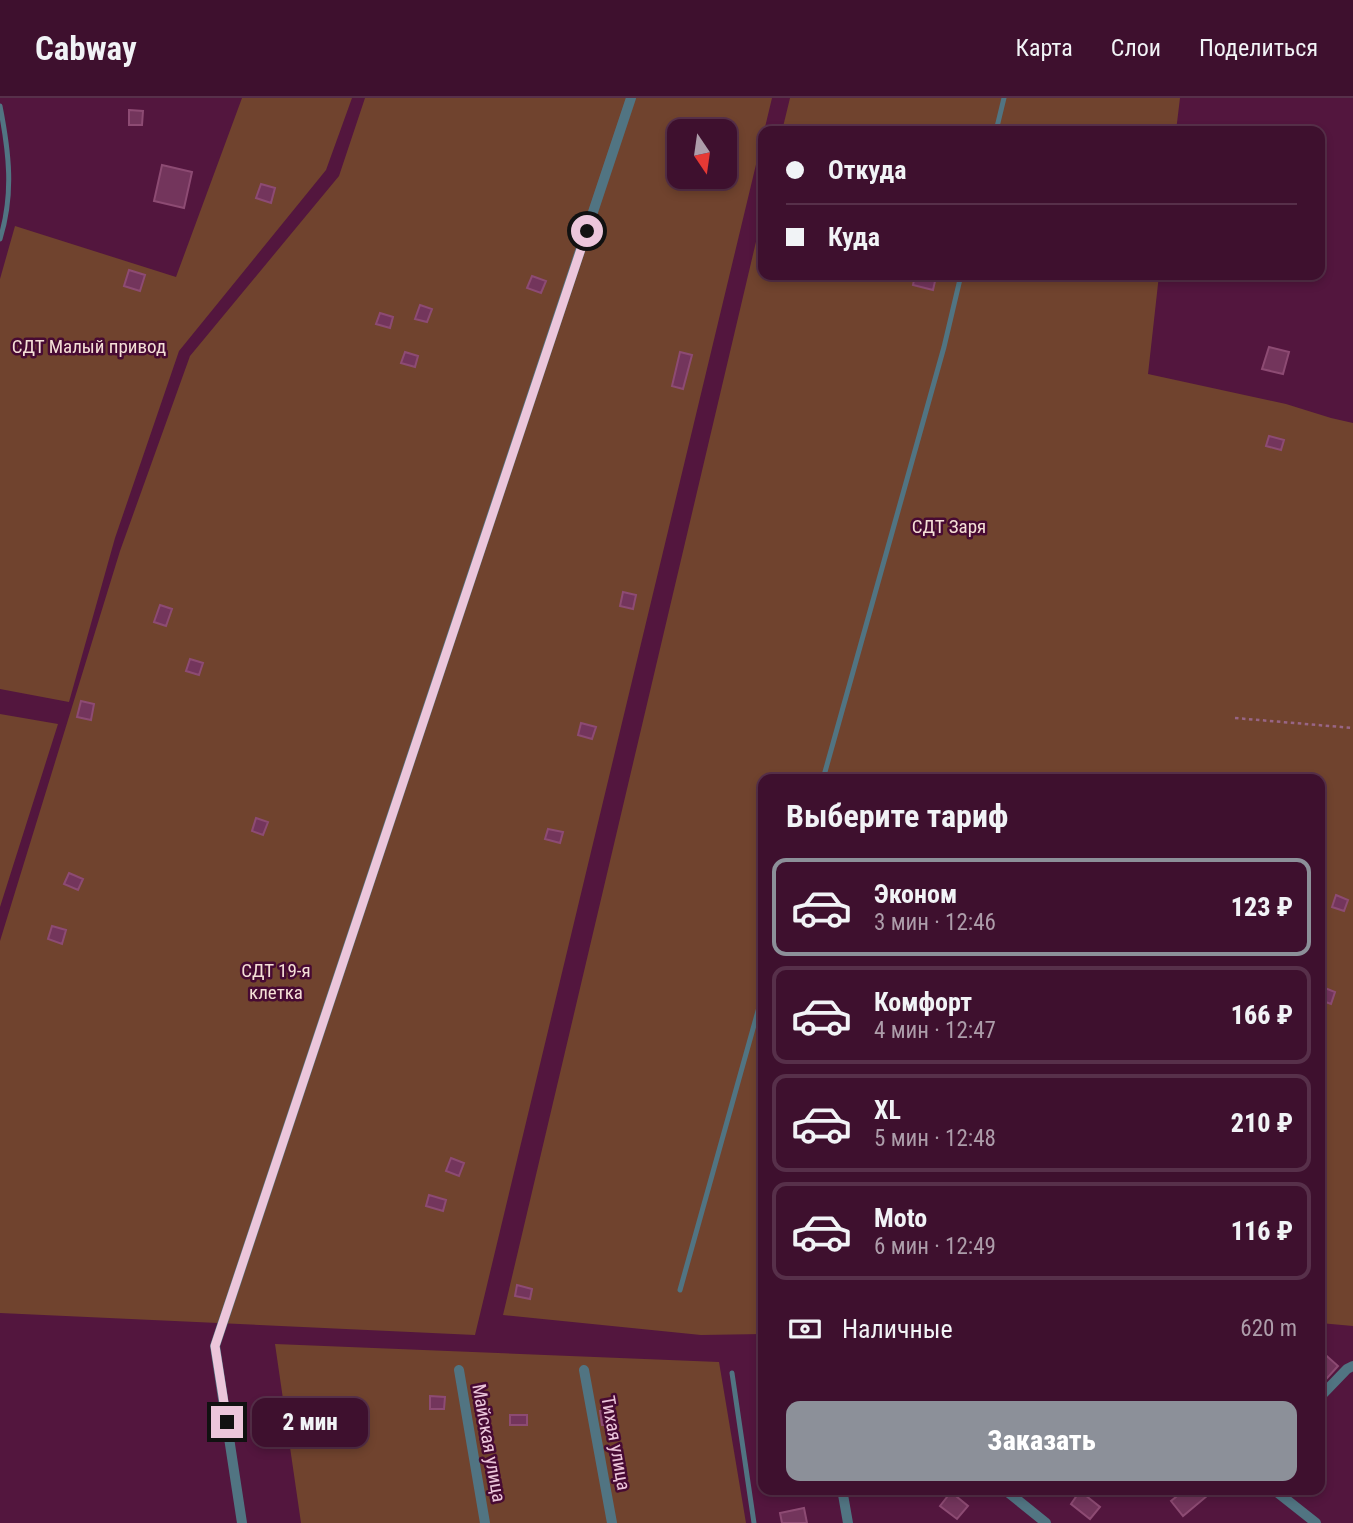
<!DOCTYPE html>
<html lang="ru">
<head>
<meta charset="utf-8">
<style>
	:root { --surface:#3e102e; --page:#451936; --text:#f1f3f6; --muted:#ad9daa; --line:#57304a; --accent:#8c9099 }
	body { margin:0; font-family:"Roboto Condensed",sans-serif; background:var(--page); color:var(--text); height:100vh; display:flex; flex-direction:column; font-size:26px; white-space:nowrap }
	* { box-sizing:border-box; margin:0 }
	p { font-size:23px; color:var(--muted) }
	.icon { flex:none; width:38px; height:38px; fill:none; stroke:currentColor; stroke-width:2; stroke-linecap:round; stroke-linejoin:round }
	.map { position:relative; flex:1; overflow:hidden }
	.drawer { position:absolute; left:758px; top:676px; width:567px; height:721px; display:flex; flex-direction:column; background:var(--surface); border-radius:14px; box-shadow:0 4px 10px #0003,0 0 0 2px var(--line) }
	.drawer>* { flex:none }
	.top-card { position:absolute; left:758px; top:28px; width:567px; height:154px; border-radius:14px; box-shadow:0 4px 10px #0003,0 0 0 2px var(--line); display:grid; align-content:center; height:154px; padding:0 28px; background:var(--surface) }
	.needle { width:46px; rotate:167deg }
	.fabs { position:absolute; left:667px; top:21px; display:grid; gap:14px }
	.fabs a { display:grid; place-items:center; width:70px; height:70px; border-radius:14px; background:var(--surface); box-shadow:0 4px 10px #0003,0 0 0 2px var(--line); font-size:35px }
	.end { position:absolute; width:32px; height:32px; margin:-16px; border:9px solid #ecc6db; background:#111; box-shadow:0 0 0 4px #111 }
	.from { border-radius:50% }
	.bubble { position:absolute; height:49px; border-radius:14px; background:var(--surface); box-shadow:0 4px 10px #0003,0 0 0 2px var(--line); font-size:23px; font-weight:800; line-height:49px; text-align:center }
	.top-card b { display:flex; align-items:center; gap:24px; height:66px; font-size:26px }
	.top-card b+b { border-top:2px solid var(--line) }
	.top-card i { width:18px; height:18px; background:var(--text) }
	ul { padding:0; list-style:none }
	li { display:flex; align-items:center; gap:21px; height:98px; margin:0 14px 10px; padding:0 14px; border:4px solid var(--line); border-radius:14px }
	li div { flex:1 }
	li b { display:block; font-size:26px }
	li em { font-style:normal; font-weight:800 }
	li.active { border-color:var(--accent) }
	li>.icon { width:63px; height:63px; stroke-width:1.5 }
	h2 { padding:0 28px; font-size:32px; line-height:84px }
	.pay { display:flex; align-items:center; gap:18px; height:77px; padding:0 28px; font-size:26px }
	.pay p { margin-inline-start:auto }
	.button { display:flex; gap:14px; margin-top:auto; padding:14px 28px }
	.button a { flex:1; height:80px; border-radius:14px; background:var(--accent); color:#fff; font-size:28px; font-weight:800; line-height:80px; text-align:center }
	header { display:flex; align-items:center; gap:42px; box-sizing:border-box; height:98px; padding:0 35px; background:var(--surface); border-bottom:2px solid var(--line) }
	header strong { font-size:33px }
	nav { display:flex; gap:38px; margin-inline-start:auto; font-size:24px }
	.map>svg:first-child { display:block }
	.green { fill:#70432e; fill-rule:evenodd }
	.building { fill:#73355c; stroke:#8d4b73; stroke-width:2 }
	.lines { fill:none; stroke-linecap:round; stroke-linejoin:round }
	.path { stroke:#986585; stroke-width:2.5; stroke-dasharray:3.5 3.5; stroke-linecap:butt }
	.service { stroke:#517482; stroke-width:5 }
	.minor { stroke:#517482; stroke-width:10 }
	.route { stroke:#ecc6db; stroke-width:9 }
	.labels { text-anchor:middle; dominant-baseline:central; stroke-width:5; stroke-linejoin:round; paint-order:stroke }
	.park-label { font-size:19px; fill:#f4dfd6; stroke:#470a33 }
	.street-label { font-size:19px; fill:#ecc6db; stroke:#470a33 }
</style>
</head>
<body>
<header>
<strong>Cabway</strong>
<nav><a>Карта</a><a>Слои</a><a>Поделиться</a></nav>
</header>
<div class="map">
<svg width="1353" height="1425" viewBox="0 0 1353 1425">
	<rect width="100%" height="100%" fill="#53163e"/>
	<!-- green -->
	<path class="green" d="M242,0H352L326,72L179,253L115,440L69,604L0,591V181L15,128L176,179Z
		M365,0H772L475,1237L0,1215V843L120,453L190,258L339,78ZM679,33H724V79H679Z
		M790,0H1180L1176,33H782Z
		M763,114V177H1159L1148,276L1286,306L1331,320L1353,325V1228L1320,1225V681H763V1236L701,1237L503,1217Z
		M0,616L58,626L0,809Z
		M275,1246L719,1264L746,1425H301Z"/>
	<!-- building -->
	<path class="building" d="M129,12L143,13L142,27H129Z
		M162,67L192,74L184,110L154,103Z
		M261,86L275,90L271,105L256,100Z
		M129,172L145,177L140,193L124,188Z
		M915,177L936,179L933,192L913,187Z
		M532,178L546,183L541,195L527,190Z
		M420,207L432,211L427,224L415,221Z
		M380,215L393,219L390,230L376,226Z
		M1269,249L1289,254L1283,276L1262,271Z
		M405,254L418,258L415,269L401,265Z
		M680,254L692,257L683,291L672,288Z
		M1269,338L1284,342L1281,352L1266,348Z
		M623,494L636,497L633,511L620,508Z
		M160,507L172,511L166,528L154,524Z
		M190,561L203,565L199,577L186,573Z
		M81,603L94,606L91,622L77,619Z
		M581,625L596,629L592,641L578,637Z
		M256,720L268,724L263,737L252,733Z
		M548,731L563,734L560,745L545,741Z
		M69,775L83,781L78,792L64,786Z
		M1336,797L1348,802L1344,813L1332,809Z
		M52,828L66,832L62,846L48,841Z
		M1320,888L1335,894L1331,906L1320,902Z
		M451,1060L464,1065L459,1078L446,1073Z
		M429,1097L446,1102L443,1113L426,1108Z
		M517,1187L532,1191L530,1201L515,1198Z
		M1320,1252L1338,1268L1320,1288Z
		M430,1298L445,1299L444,1311H430Z
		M600,1313L614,1314V1327H602Z
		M510,1317H527V1327H510Z
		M1186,1391H1201L1207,1398L1183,1418L1171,1403Z
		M1080,1393L1100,1409L1090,1421L1071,1406Z
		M951,1394L968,1408L957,1421L940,1408Z
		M804,1410L807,1425H782L780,1415Z"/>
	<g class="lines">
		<!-- path -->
		<path class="path" d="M1235,620L1353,630"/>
		<!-- service -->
		<path class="service" d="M0,8C9,54 14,96 0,141
			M996,33L1004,0
			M823,681L944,249L961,177
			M680,1192L763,895
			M732,1275L754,1425"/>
		<!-- minor -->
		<path class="minor" d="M459,1272L485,1425
			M584,1272L612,1425
			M1320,1299L1347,1271L1353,1268
			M842,1391L848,1425
			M1004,1391L1046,1425
			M1273,1391L1316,1425
			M242,1425L215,1248L631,0"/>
	</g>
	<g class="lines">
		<!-- route -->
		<path class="route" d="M227,1324L215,1248L587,133"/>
	</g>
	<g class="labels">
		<!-- park labels -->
		<g class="park-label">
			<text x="89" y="248">СДТ Малый привод</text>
			<text x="949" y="428">СДТ Заря</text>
			<text x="276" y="872">СДТ 19-я<tspan x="276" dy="22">клетка</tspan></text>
		</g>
		<!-- street labels -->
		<g class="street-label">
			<text transform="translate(489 1345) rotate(80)">Майская улица</text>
			<text transform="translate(616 1345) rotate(80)">Тихая улица</text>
		</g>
	</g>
</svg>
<div class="fabs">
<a><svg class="needle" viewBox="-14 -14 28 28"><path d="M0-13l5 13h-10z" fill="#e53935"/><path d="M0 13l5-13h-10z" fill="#ad9daa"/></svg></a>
</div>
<i class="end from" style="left:587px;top:133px"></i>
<i class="end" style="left:227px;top:1324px"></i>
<div class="bubble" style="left:252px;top:1300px;width:116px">2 мин</div>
<div class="top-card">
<b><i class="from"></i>Откуда</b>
<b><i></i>Куда</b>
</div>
<section class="drawer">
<h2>Выберите тариф</h2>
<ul>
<li class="active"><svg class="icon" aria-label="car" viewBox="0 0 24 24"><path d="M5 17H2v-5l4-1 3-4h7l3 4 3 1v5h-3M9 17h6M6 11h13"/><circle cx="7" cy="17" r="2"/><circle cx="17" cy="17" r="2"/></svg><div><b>Эконом</b><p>3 мин · 12:46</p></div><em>123 ₽</em></li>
<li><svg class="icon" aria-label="car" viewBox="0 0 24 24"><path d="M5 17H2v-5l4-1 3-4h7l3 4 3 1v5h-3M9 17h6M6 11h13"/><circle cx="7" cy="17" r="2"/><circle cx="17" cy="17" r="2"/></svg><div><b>Комфорт</b><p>4 мин · 12:47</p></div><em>166 ₽</em></li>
<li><svg class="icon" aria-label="car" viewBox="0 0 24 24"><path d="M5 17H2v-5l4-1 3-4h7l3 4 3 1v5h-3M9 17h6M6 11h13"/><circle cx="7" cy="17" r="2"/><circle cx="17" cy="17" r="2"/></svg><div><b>XL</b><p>5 мин · 12:48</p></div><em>210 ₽</em></li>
<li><svg class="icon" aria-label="car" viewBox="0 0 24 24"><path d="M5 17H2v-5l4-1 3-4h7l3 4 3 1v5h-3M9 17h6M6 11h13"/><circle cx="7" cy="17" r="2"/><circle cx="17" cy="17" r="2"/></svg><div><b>Moto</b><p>6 мин · 12:49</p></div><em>116 ₽</em></li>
</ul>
<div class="pay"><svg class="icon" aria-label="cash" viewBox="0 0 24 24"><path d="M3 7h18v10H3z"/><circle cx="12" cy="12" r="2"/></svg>Наличные<p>620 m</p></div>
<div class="button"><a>Заказать</a></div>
</section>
</div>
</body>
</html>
